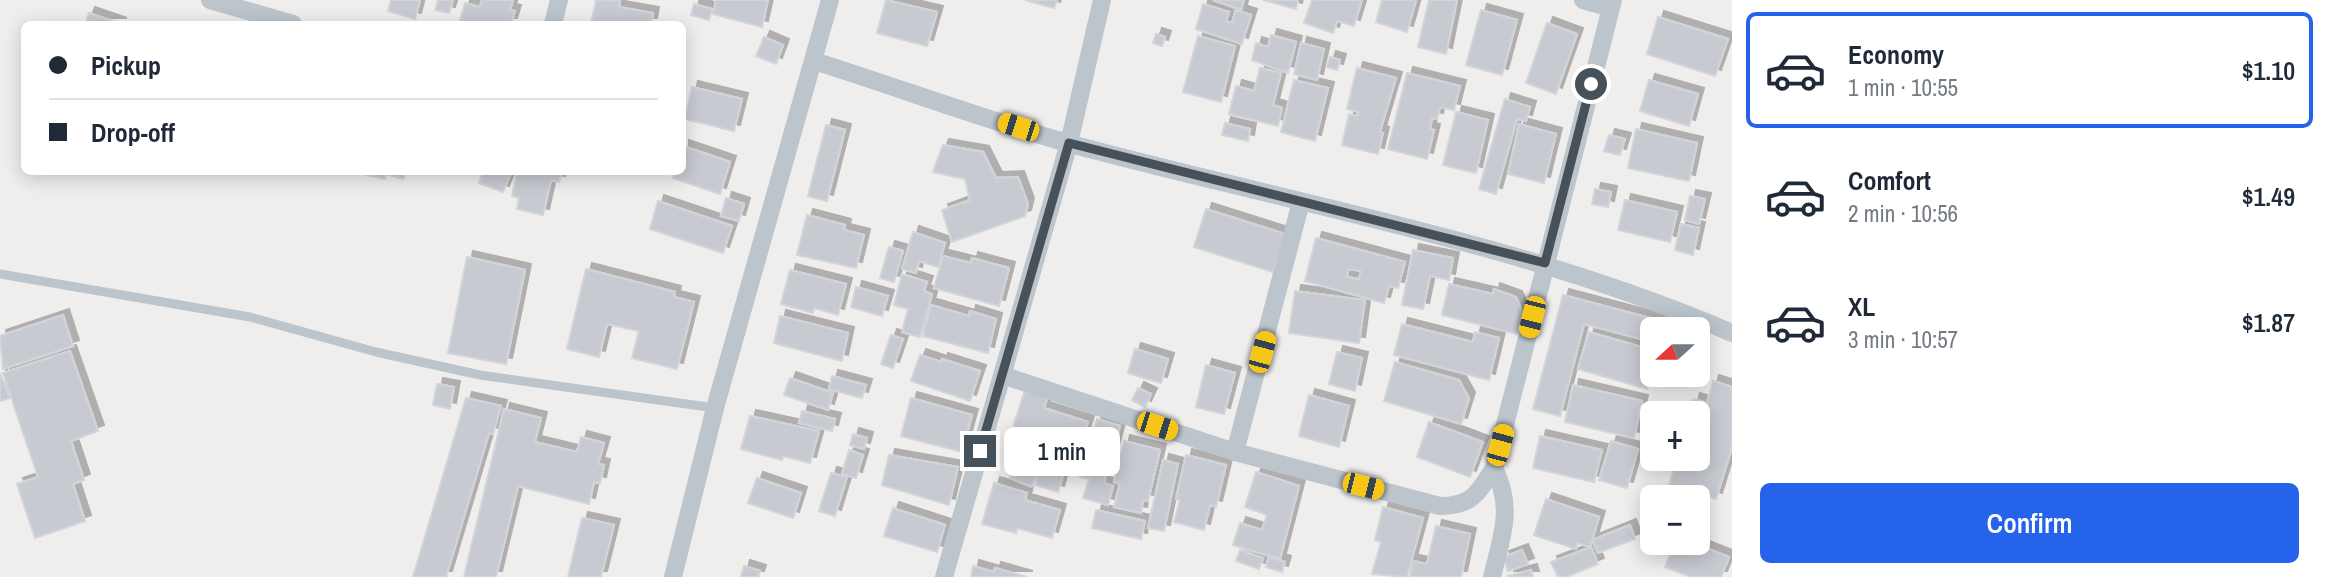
<!DOCTYPE html>
<html lang="en">
<head>
<meta charset="utf-8">
<style>
	:root { --surface:#fff; --page:#f6f6f7; --text:#1f2937; --muted:#747a83; --line:#e0e1e3; --accent:#2563eb }
	body { margin:0; font-family:"Archivo Narrow",sans-serif; background:var(--page); color:var(--text); height:100vh; display:flex; flex-direction:column; font-size:26px; white-space:nowrap }
	* { box-sizing:border-box; margin:0 }
	p { font-size:23px; color:var(--muted) }
	.icon { flex:none; width:38px; height:38px; fill:none; stroke:currentColor; stroke-width:2; stroke-linecap:round; stroke-linejoin:round }
	.map { position:relative; flex:1; overflow:hidden }
	.panel { display:flex; flex-direction:column; background:var(--surface); width:595px }
	.panel>* { flex:none }
	.banner { position:absolute; left:21px; top:21px; width:665px; height:154px; border-radius:10px; box-shadow:0 4px 18px #0003; display:grid; align-content:center; height:154px; padding:0 28px; background:var(--surface) }
	.needle { width:46px; rotate:249deg }
	.controls { position:absolute; left:1640px; top:317px; display:grid; gap:14px }
	.controls a { display:grid; place-items:center; width:70px; height:70px; border-radius:10px; background:var(--surface); box-shadow:0 4px 18px #0003; font-size:35px }
	.end { position:absolute; width:32px; height:32px; margin:-16px; border:9px solid #46515a; background:#fff; box-shadow:0 0 0 4px #fff }
	.from { border-radius:50% }
	.bubble { position:absolute; height:49px; border-radius:10px; background:var(--surface); box-shadow:0 4px 18px #0003; font-size:23px; font-weight:600; line-height:49px; text-align:center }
	.car { position:absolute; width:21px; height:42px; margin:-21px -10px; border-radius:9px; box-shadow:0 0 5px 2px #0007; background:linear-gradient(#f5c518 24%,#345 0 40%,#f5c518 0 76%,#345 0 86%,#f5c518 0) }
	.banner b { display:flex; align-items:center; gap:24px; height:66px; font-size:26px }
	.banner b+b { border-top:2px solid var(--line) }
	.banner i { width:18px; height:18px; background:var(--text) }
	ul { padding:12px 0 0; list-style:none }
	li { display:flex; align-items:center; gap:21px; height:116px; margin:0 14px 10px; padding:0 14px; border:4px solid transparent; border-radius:10px }
	li div { flex:1 }
	li b { display:block; font-size:26px }
	li em { font-style:normal; font-weight:600 }
	li.selected { border-color:var(--accent) }
	li>.icon { width:63px; height:63px; stroke-width:1.5 }
	.button { display:flex; gap:14px; margin-top:auto; padding:14px 28px }
	.button a { flex:1; height:80px; border-radius:10px; background:var(--accent); color:#fff; font-size:28px; font-weight:600; line-height:80px; text-align:center }
	main { display:flex; flex:1; min-height:0 }
	.map>svg:first-child { display:block }
	.building { fill:#c7cad0; stroke:#d1d4d9; stroke-width:2; fill-rule:evenodd; filter:url(#shadow) }
	.lines { fill:none; stroke-linecap:round; stroke-linejoin:round }
	.service { stroke:#bcc5cc; stroke-width:9 }
	.minor { stroke:#bcc5cc; stroke-width:18 }
	.route { stroke:#46515a; stroke-width:9 }
</style>
</head>
<body>
<main>
<div class="map">
<svg width="1732" height="577" viewBox="0 0 1732 577">
	<defs>
		<filter id="shadow"><feDropShadow dx="6" dy="-6" stdDeviation="0" flood-color="#0004"/></filter>
	</defs>
	<rect width="100%" height="100%" fill="#f0eded"/>
	<!-- building -->
	<path class="building" d="M391,0H420L415,19L388,11Z
		M438,0H453L449,13L435,10Z
		M482,0H513L510,10L515,11L511,24H459L465,3L480,7Z
		M596,0L620,1L619,7L653,13L651,24H591Z
		M716,0H768L762,27L713,14Z
		M886,0L937,12L927,46L877,33Z
		M1025,0H1057L1054,8Z
		M1213,0H1244L1241,10Z
		M1263,0H1298L1296,9Z
		M1312,0H1362L1354,26L1337,21L1333,33L1304,23Z
		M1382,0H1416L1407,32L1376,22Z
		M1429,0H1457L1446,54L1418,47Z
		M694,4L712,9L709,20L691,15Z
		M1203,4L1229,12L1226,21L1232,23L1236,10L1251,15L1242,44L1196,29Z
		M1481,10L1517,20L1502,75L1466,65Z
		M89,13L121,24H85Z
		M1658,17L1728,39L1715,76L1647,54Z
		M1547,23L1577,34L1556,94L1526,83Z
		M1156,34L1165,37L1162,46L1153,43Z
		M1271,35L1296,42L1288,73L1252,60L1256,43L1268,47Z
		M1198,36L1235,46L1221,102L1183,92Z
		M764,37L783,45L776,64L756,56Z
		M1301,43L1324,49L1317,80L1294,74Z
		M1330,57L1340,60L1337,70L1327,67Z
		M1260,68L1281,73L1273,105L1282,108L1278,126L1229,114L1236,86L1254,91Z
		M1357,68L1396,78L1380,132L1383,133L1378,154L1342,145L1349,114L1357,116L1359,112L1347,109Z
		M1407,73L1460,86L1454,110L1440,107L1437,119L1432,118L1430,129L1434,130L1427,159L1388,149Z
		M1294,80L1328,88L1315,141L1281,132Z
		M1649,80L1698,94L1689,126L1640,111Z
		M692,87L742,99L734,131L685,119Z
		M1505,99L1530,107L1526,121L1517,119L1496,194L1479,189Z
		M1456,112L1488,120L1476,173L1443,165Z
		M1225,123L1250,129L1248,141L1222,135Z
		M1519,124L1556,134L1544,183L1508,174Z
		M826,125L845,130L827,201L808,196Z
		M1636,129L1697,143L1689,181L1628,168Z
		M1609,135L1625,139L1620,155L1604,151Z
		M943,145L983,152L996,178L1018,177L1028,204L1025,216L952,242L942,210L970,200L965,179L933,172Z
		M683,146L730,162L720,194L673,178L675,172H682Z
		M355,172H386L385,179Z
		M390,172H406L403,179L389,175Z
		M483,172H511L503,192L479,183Z
		M517,172H562L559,182L551,180L543,215L517,209L519,198L512,196Z
		M1595,189L1611,192L1608,207L1592,204Z
		M1690,196L1705,199L1699,224L1685,220Z
		M726,198L744,204L739,221L721,216Z
		M1625,200L1677,212L1670,242L1618,230Z
		M658,201L732,226L723,253L650,229Z
		M1206,209L1285,234L1273,272L1194,247Z
		M807,215L845,225L844,230L864,235L856,268L797,255Z
		M1681,224L1699,228L1693,255L1675,250Z
		M913,232L945,243L938,267L919,261L916,273L902,269Z
		M1316,238L1405,262L1398,288L1389,286L1384,303L1305,281ZM1348,269L1361,271L1359,279L1347,277Z
		M889,247L903,251L894,282L880,278Z
		M1413,250L1453,258L1449,280L1430,276L1423,309L1402,305Z
		M943,256L971,263L972,258L1009,268L999,306L934,288Z
		M467,257L525,270L506,364L448,353Z
		M586,269L675,292L674,297L694,302L677,369L632,358L639,331L607,324L599,357L567,349Z
		M790,270L846,284L838,315L814,308L813,313L781,304Z
		M902,274L927,282L924,291L932,294L920,337L902,332L908,309L894,305Z
		M1449,284L1493,294L1494,289L1516,297L1522,311L1517,334L1442,315Z
		M856,287L888,296L882,316L851,307Z
		M1295,291L1365,300L1359,343L1289,333Z
		M1563,295L1676,325L1675,329H1652V342L1584,324L1560,416L1533,409Z
		M931,305L969,316L970,311L996,319L988,353L923,336Z
		M63,315L73,346L3,369L0,336Z
		M780,316L848,333L842,361L774,343Z
		M1402,324L1473,342L1475,332L1499,338L1489,380L1394,355Z
		M1589,332L1652,350V371L1647,389L1578,369Z
		M891,335L903,339L893,368L881,364Z
		M1135,349L1168,359L1161,383L1128,373Z
		M70,351L98,431L71,441L84,480L73,484L85,521L35,538L17,484L38,477L3,373Z
		M1337,352L1362,358L1355,391L1329,384Z
		M920,355L941,362L942,359L980,371L970,401L911,381Z
		M1395,362L1459,380L1469,398L1461,424L1384,401Z
		M1206,365L1235,373L1224,414L1196,407Z
		M0,373L10,398L0,401Z
		M832,376L866,385L862,398L829,389Z
		M790,378L833,393L828,410L784,395Z
		M1713,381L1732,387V447L1716,499L1669,485L1677,458H1698V413H1690L1694,399L1707,403Z
		M437,384L454,387L450,409L433,405Z
		M1573,385L1642,401L1634,438L1565,422Z
		M1138,388L1151,394L1145,407L1132,400Z
		M1025,390L1047,398L1044,408L1088,422L1079,449L1045,438L1037,462L1005,452Z
		M1309,395L1349,406L1339,447L1299,436Z
		M466,398L501,406L493,434L489,433L446,577H413Z
		M911,398L972,415L962,452L901,436Z
		M504,409L541,418L535,442L577,452L581,437L604,443L598,464L604,465L600,483L594,482L589,504L518,486L496,577H464Z
		M802,411L835,419L832,431L799,423Z
		M750,416L819,431L810,463L783,456L782,460L741,449Z
		M1097,419L1120,426L1104,483L1113,486L1108,505L1083,498L1089,479L1080,477Z
		M1429,422L1483,442L1470,477L1417,457Z
		M853,434L867,438L864,449L850,445Z
		M1540,436L1602,450L1594,482L1533,468Z
		M1124,441L1160,450L1148,501L1143,500L1141,513L1114,507L1120,484L1114,482Z
		M1611,441L1638,449L1627,488L1599,480Z
		M849,450L863,455L856,478L842,474Z
		M889,455L958,467L949,505L882,485Z
		M1186,455L1226,465L1216,507L1210,505L1204,530L1174,522L1180,500L1176,499Z
		M1163,460L1178,464L1164,531L1148,528Z
		M1017,461L1038,469L1032,487L1010,478Z
		M1041,465L1064,472L1058,492L1036,485Z
		M1256,472L1299,486L1280,559L1233,545L1240,523L1262,530L1267,515L1245,507Z
		M831,473L847,477L835,516L819,511Z
		M757,478L801,493L793,518L748,503Z
		M994,483L1027,493L1025,500L1060,510L1052,538L1017,528L1016,533L982,524Z
		M1546,499L1599,517L1590,547L1577,543L1576,549L1534,535Z
		M1383,507L1423,518L1407,577L1372,574L1381,542L1375,540Z
		M893,508L945,525L937,552L884,536Z
		M1096,510L1145,521L1141,539L1092,528Z
		M582,518L614,525L601,577H568Z
		M1630,525L1635,539L1598,553L1592,540Z
		M1436,526L1470,534L1461,577H1410L1413,561L1427,564Z
		M1675,542H1691L1729,557L1721,577H1691L1665,567Z
		M1591,547L1598,564L1566,577H1558L1551,562Z
		M1240,550L1263,558L1259,569L1236,561Z
		M1522,550L1528,564L1508,571L1503,557Z
		M1269,557L1285,562L1282,572L1266,567Z
		M744,566L760,571L758,577H741Z
		M973,566L994,572L995,568L1027,577H971Z
		M1531,570L1533,577H1508V576Z"/>
	<g class="lines">
		<!-- service -->
		<path class="service" d="M0,274L250,317L376,352L480,375L715,408"/>
		<!-- minor -->
		<path class="minor" d="M210,0L293,24
			M1583,0L1611,8
			M553,24L559,0
			M814,61C900,88 985,120 1071,144C1293,204 1521,242 1732,333
			M1002,375L1235,452L1440,506C1472,506 1478,493 1494,468L1613,0
			M1235,452L1301,202
			M673,577L715,408L830,0
			M944,577L1069,143L1102,0
			M1492,577C1502,535 1514,509 1494,468"/>
	</g>
	<g class="lines">
		<!-- route -->
		<path class="route" d="M980,451L1069,143L1545,263L1591,84"/>
	</g>
</svg>
<div class="controls">
<a><svg class="needle" viewBox="-14 -14 28 28"><path d="M0-13l5 13h-10z" fill="#e53935"/><path d="M0 13l5-13h-10z" fill="#747a83"/></svg></a>
<a>+</a>
<a>−</a>
</div>
<i class="end from" style="left:1591px;top:84px"></i>
<i class="end" style="left:980px;top:451px"></i>
<div class="bubble" style="left:1004px;top:427px;width:116px">1 min</div>
<i class="car" style="left:1018px;top:127px;rotate:288deg"></i>
<i class="car" style="left:1532px;top:317px;rotate:194deg"></i>
<i class="car" style="left:1262px;top:352px;rotate:15deg"></i>
<i class="car" style="left:1157px;top:426px;rotate:108deg"></i>
<i class="car" style="left:1500px;top:445px;rotate:15deg"></i>
<i class="car" style="left:1363px;top:486px;rotate:104deg"></i>
<div class="banner">
<b><i class="from"></i>Pickup</b>
<b><i></i>Drop-off</b>
</div>
</div>
<section class="panel">
<ul>
<li class="selected"><svg class="icon" aria-label="car" viewBox="0 0 24 24"><path d="M5 17H2v-5l4-1 3-4h7l3 4 3 1v5h-3M9 17h6M6 11h13"/><circle cx="7" cy="17" r="2"/><circle cx="17" cy="17" r="2"/></svg><div><b>Economy</b><p>1 min · 10:55</p></div><em>$1.10</em></li>
<li><svg class="icon" aria-label="car" viewBox="0 0 24 24"><path d="M5 17H2v-5l4-1 3-4h7l3 4 3 1v5h-3M9 17h6M6 11h13"/><circle cx="7" cy="17" r="2"/><circle cx="17" cy="17" r="2"/></svg><div><b>Comfort</b><p>2 min · 10:56</p></div><em>$1.49</em></li>
<li><svg class="icon" aria-label="car" viewBox="0 0 24 24"><path d="M5 17H2v-5l4-1 3-4h7l3 4 3 1v5h-3M9 17h6M6 11h13"/><circle cx="7" cy="17" r="2"/><circle cx="17" cy="17" r="2"/></svg><div><b>XL</b><p>3 min · 10:57</p></div><em>$1.87</em></li>
</ul>
<div class="button"><a>Confirm</a></div>
</section>
</main>
</body>
</html>
